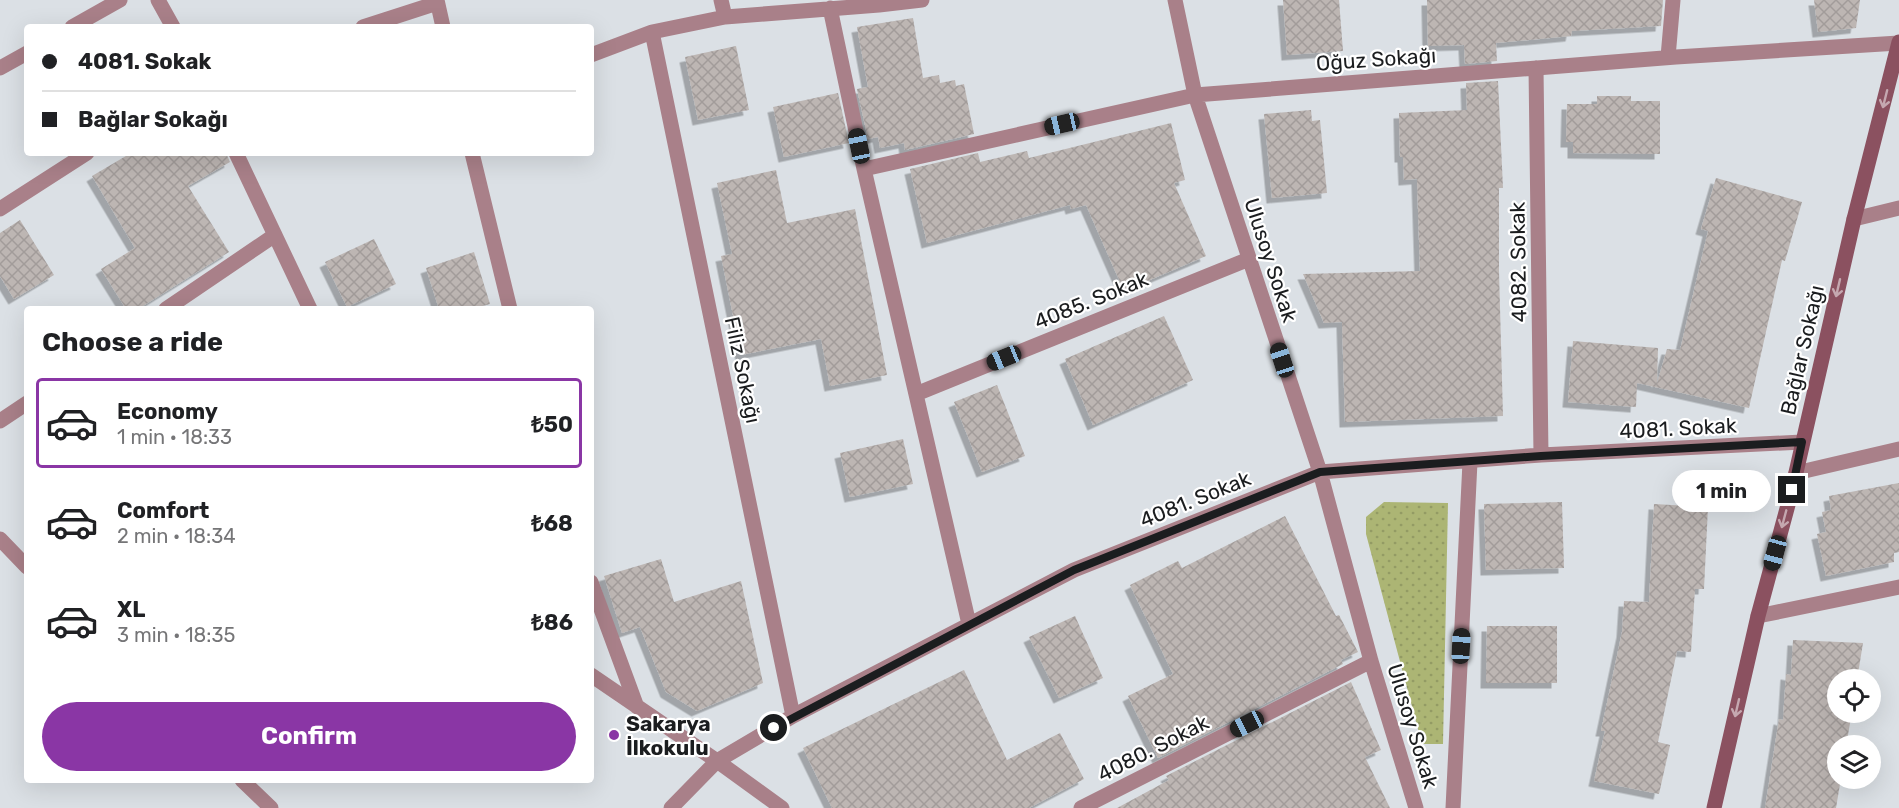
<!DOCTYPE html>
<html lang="en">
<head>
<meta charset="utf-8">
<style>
	:root { --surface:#fff; --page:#f6f6f6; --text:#202124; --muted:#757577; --line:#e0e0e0; --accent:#8a36a5 }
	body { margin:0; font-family:Rubik,sans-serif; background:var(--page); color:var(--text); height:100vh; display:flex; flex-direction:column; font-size:22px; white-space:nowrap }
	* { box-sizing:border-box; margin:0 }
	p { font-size:20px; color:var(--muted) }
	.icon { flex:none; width:33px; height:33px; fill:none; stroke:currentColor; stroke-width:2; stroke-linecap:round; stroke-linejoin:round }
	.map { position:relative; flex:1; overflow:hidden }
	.panel { position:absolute; left:24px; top:306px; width:570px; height:477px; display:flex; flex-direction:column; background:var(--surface); border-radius:6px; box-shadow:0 6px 24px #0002 }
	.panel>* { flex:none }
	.guide { position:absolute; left:24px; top:24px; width:570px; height:132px; border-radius:6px; box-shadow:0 6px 24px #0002; display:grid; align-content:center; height:132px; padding:0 18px; background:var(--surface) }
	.buttons { position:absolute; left:1827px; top:669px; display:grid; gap:12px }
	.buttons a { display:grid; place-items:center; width:54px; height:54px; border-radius:50%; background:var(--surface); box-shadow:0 6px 24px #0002; font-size:30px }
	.end { position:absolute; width:27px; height:27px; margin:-14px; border:8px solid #1b1d1f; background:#fff; box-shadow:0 0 0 3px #fff }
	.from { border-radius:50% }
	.bubble { position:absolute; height:42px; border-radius:21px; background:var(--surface); box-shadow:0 6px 24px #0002; font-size:20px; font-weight:700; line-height:42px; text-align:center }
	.car { position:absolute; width:18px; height:36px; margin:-18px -9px; border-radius:8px; box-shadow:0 0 4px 2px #0007; background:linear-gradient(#222 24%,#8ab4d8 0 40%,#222 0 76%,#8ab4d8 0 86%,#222 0) }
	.guide b { display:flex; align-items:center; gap:21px; height:57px; font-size:22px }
	.guide b+b { border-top:2px solid var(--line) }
	.guide i { width:15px; height:15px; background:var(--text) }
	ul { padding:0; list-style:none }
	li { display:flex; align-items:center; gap:18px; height:90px; margin:0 12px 9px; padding:0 6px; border:3px solid transparent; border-radius:6px }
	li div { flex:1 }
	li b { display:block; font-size:22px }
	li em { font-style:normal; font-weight:700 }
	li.on { border-color:var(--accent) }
	li>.icon { width:54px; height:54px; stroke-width:1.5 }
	h2 { padding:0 18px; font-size:27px; line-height:72px }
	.cta { display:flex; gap:12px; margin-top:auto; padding:12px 18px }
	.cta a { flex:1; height:69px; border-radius:36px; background:var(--accent); color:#fff; font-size:24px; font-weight:700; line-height:69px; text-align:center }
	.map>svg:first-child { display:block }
	.park { fill:url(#park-dots) }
	.building { fill:url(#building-cross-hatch); filter:url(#shadow) }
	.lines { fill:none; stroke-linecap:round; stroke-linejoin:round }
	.street { stroke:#a98089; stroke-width:15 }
	.secondary { stroke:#8b5160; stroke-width:15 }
	.oneway { stroke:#c5a8b0 }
	.route { stroke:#1b1d1f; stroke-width:8 }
	.poi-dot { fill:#8a36a5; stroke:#fff; stroke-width:2 }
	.labels { text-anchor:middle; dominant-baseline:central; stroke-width:4.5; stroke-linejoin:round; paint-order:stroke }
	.street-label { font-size:21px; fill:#1b1d1f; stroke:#fff }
	.poi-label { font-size:21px; font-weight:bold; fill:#1b1d1f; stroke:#fff; text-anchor:start }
</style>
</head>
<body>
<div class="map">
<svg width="1899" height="808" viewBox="0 0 1899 808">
	<defs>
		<pattern id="park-dots" width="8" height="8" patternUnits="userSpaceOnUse" patternTransform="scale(1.5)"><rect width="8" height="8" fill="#acb574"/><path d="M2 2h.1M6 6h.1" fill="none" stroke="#939b64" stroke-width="1.8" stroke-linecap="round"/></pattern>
		<pattern id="building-cross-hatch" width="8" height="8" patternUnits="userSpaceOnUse" patternTransform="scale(1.5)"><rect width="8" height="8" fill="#bdb6b3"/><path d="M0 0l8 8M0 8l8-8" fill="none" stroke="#a29c9a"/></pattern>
		<filter id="shadow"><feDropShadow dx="-5.5" dy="5.5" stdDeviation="0" flood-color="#0004"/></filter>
	</defs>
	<rect width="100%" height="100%" fill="#dbe0e5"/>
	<!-- park -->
	<path class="park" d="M1384,502L1448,503L1443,744H1422L1366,534V517Z"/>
	<!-- building -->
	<path class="building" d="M1283,0H1339L1343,51L1287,55Z
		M1427,0H1663L1661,26L1572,31L1571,36L1496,43L1497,61L1465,64L1464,45L1428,46Z
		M1814,0H1860L1856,28L1818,32Z
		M913,18L923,78L939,75L940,83L955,80L956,86L964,84L974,134L905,150L904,143L880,148L878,137L868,139L857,89L868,87L857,27Z
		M736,46L749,110L698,120L685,57Z
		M1498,81L1503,188H1499V271L1503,416L1345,422L1342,322L1324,323L1303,274L1420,271L1417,179L1404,180L1403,157H1400L1399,113L1467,110L1466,83Z
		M838,93L849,143L784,157L773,107Z
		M1597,96H1631V101H1660V154L1573,153V142H1566L1567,104H1597Z
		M1311,110L1312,121L1320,120L1327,193L1272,198L1264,114Z
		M1171,123L1185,180L1174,183L1206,256L1124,291L1086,205L1071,209L1070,205L927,243L910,169L978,153L980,162L1027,151L1029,158Z
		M131,153H226L230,162L188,186L229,252L138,309H126L101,269L135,248L92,176Z
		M776,170L787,223L855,209L887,375L830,386L821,339L741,355L721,256L732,254L717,183Z
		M1716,178L1802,202L1785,261L1782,260L1749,408L1637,383L1636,407L1568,402L1573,341L1658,348L1657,383L1667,349L1680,350L1708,231L1701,229Z
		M20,220L54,275L14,299L0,276V233Z
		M374,239L396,284L347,307L325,262Z
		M474,252L490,304L472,309H439L426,268Z
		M1164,316L1193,380L1093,425L1065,359Z
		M997,385L1025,456L982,472L954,402Z
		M903,439L913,484L850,497L840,453Z
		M1899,483V552L1894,553V562L1826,576L1817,534L1826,532L1822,512L1831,510L1829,496Z
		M1562,502L1564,568L1486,570L1484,504Z
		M1654,504L1708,507L1704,589H1695L1691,652L1677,651L1658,742L1670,745L1659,794L1594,781L1605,731H1601L1622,632L1624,601L1649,602Z
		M1285,516L1336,616L1339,615L1358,652L1341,660L1343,664L1158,758L1128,696L1173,674L1130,585L1178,561L1182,568Z
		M661,559L674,602L741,581L763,683L697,711L666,692L640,627L622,633L604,576Z
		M1075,616L1103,678L1059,698L1029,637Z
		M1487,626H1557V683H1486Z
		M1793,640L1863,643L1857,680H1838V712H1852L1846,746H1838V778H1841L1836,808H1765L1779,719L1783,720L1786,674L1791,675Z
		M964,670L1007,760L1060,733L1084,779L1029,808H832L803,748Z
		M1351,682L1381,750L1365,757L1390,808H1117L1169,780L1166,776Z"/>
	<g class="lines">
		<!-- street -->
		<path class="street" d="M158,0L173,27
			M437,0L443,27
			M721,0L725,17
			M1175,0L1195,95L1320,472L1371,661L1416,808
			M830,8L864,169L969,624
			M72,27L120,0
			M363,27L437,3
			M652,32L793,716
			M591,55L652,32L725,17L879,5L922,0
			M1668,57L1673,0
			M0,68L27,53
			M1536,68L1541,455
			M236,153L310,309
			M472,153L510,309
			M864,169L1195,95L1676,57L1899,43
			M0,209L87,153
			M1854,219L1899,208
			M166,309L275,235
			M916,394L1249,259
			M0,421L27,403
			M1796,473L1899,449
			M0,539L27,567
			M591,582L637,707
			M1758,616L1899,587
			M591,675L717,761L782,808
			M242,780L271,808
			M671,808L717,761L793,716L1074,570L1320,472L1541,455L1802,442
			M1081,808L1371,661
			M1453,808L1470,462"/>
		<!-- secondary -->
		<path class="secondary" d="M1714,808L1758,616L1792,490L1854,219L1899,42"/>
	</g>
	<!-- one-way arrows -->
	<defs><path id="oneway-shaft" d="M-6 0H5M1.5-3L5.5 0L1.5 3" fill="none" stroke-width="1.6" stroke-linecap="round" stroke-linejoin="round" transform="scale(1.5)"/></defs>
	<g class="oneway">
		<use href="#oneway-shaft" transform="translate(1885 99) rotate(104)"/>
		<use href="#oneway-shaft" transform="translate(1838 288) rotate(103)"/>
		<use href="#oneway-shaft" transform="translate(1784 519) rotate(105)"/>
		<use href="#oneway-shaft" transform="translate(1737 708) rotate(103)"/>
	</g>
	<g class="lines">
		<!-- route -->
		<path class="route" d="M774,728L1074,570L1320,472L1541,456L1802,442L1792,490"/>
	</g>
	<!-- markers -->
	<circle class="poi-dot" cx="614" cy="735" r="6"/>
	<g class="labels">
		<!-- street labels -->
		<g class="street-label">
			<text transform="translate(1376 59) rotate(-4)">Oğuz Sokağı</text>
			<text transform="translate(1271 260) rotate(72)">Ulusoy Sokak</text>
			<text transform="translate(1518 262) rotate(-91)">4082. Sokak</text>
			<text transform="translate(1091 300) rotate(-22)">4085. Sokak</text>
			<text transform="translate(1802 350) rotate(-77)">Bağlar Sokağı</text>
			<text transform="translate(743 370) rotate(78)">Filiz Sokağı</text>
			<text transform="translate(1678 428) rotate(-3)">4081. Sokak</text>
			<text transform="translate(1195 499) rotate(-22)">4081. Sokak</text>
			<text transform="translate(1413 726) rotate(73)">Ulusoy Sokak</text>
			<text transform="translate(1153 748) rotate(-27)">4080. Sokak</text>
		</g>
		<!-- poi labels -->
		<g class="poi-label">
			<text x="626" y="723">Sakarya<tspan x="626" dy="24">İlkokulu</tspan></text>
		</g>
	</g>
</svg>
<div class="buttons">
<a><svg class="icon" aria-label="locate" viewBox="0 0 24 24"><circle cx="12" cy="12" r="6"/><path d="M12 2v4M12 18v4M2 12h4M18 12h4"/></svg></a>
<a><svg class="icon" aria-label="layers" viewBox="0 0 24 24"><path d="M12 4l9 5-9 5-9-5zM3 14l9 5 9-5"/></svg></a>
</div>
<i class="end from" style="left:774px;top:728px"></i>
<i class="end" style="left:1792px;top:490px"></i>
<div class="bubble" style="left:1672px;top:470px;width:99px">1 min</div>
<i class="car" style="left:1062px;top:124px;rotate:257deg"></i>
<i class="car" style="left:859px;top:146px;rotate:348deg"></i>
<i class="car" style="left:1004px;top:358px;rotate:248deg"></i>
<i class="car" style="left:1282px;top:360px;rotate:342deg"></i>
<i class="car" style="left:1775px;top:553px;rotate:195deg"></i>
<i class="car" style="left:1461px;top:646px;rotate:3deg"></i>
<i class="car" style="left:1247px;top:724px;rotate:243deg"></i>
<div class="guide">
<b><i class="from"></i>4081. Sokak</b>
<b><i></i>Bağlar Sokağı</b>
</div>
<section class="panel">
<h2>Choose a ride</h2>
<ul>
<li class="on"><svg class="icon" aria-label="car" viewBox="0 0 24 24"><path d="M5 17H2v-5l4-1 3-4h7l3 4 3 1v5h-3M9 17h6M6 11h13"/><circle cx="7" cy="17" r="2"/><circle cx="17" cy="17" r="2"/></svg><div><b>Economy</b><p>1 min · 18:33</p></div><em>₺50</em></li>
<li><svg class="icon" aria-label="car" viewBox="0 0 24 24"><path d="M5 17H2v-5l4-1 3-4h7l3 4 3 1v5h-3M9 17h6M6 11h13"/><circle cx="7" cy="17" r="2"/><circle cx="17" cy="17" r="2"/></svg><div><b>Comfort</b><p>2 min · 18:34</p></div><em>₺68</em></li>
<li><svg class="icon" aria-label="car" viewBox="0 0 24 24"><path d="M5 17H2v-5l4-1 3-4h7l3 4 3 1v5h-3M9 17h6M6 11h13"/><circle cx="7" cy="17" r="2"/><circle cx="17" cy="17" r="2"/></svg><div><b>XL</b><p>3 min · 18:35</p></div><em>₺86</em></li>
</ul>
<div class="cta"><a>Confirm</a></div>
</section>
</div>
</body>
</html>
